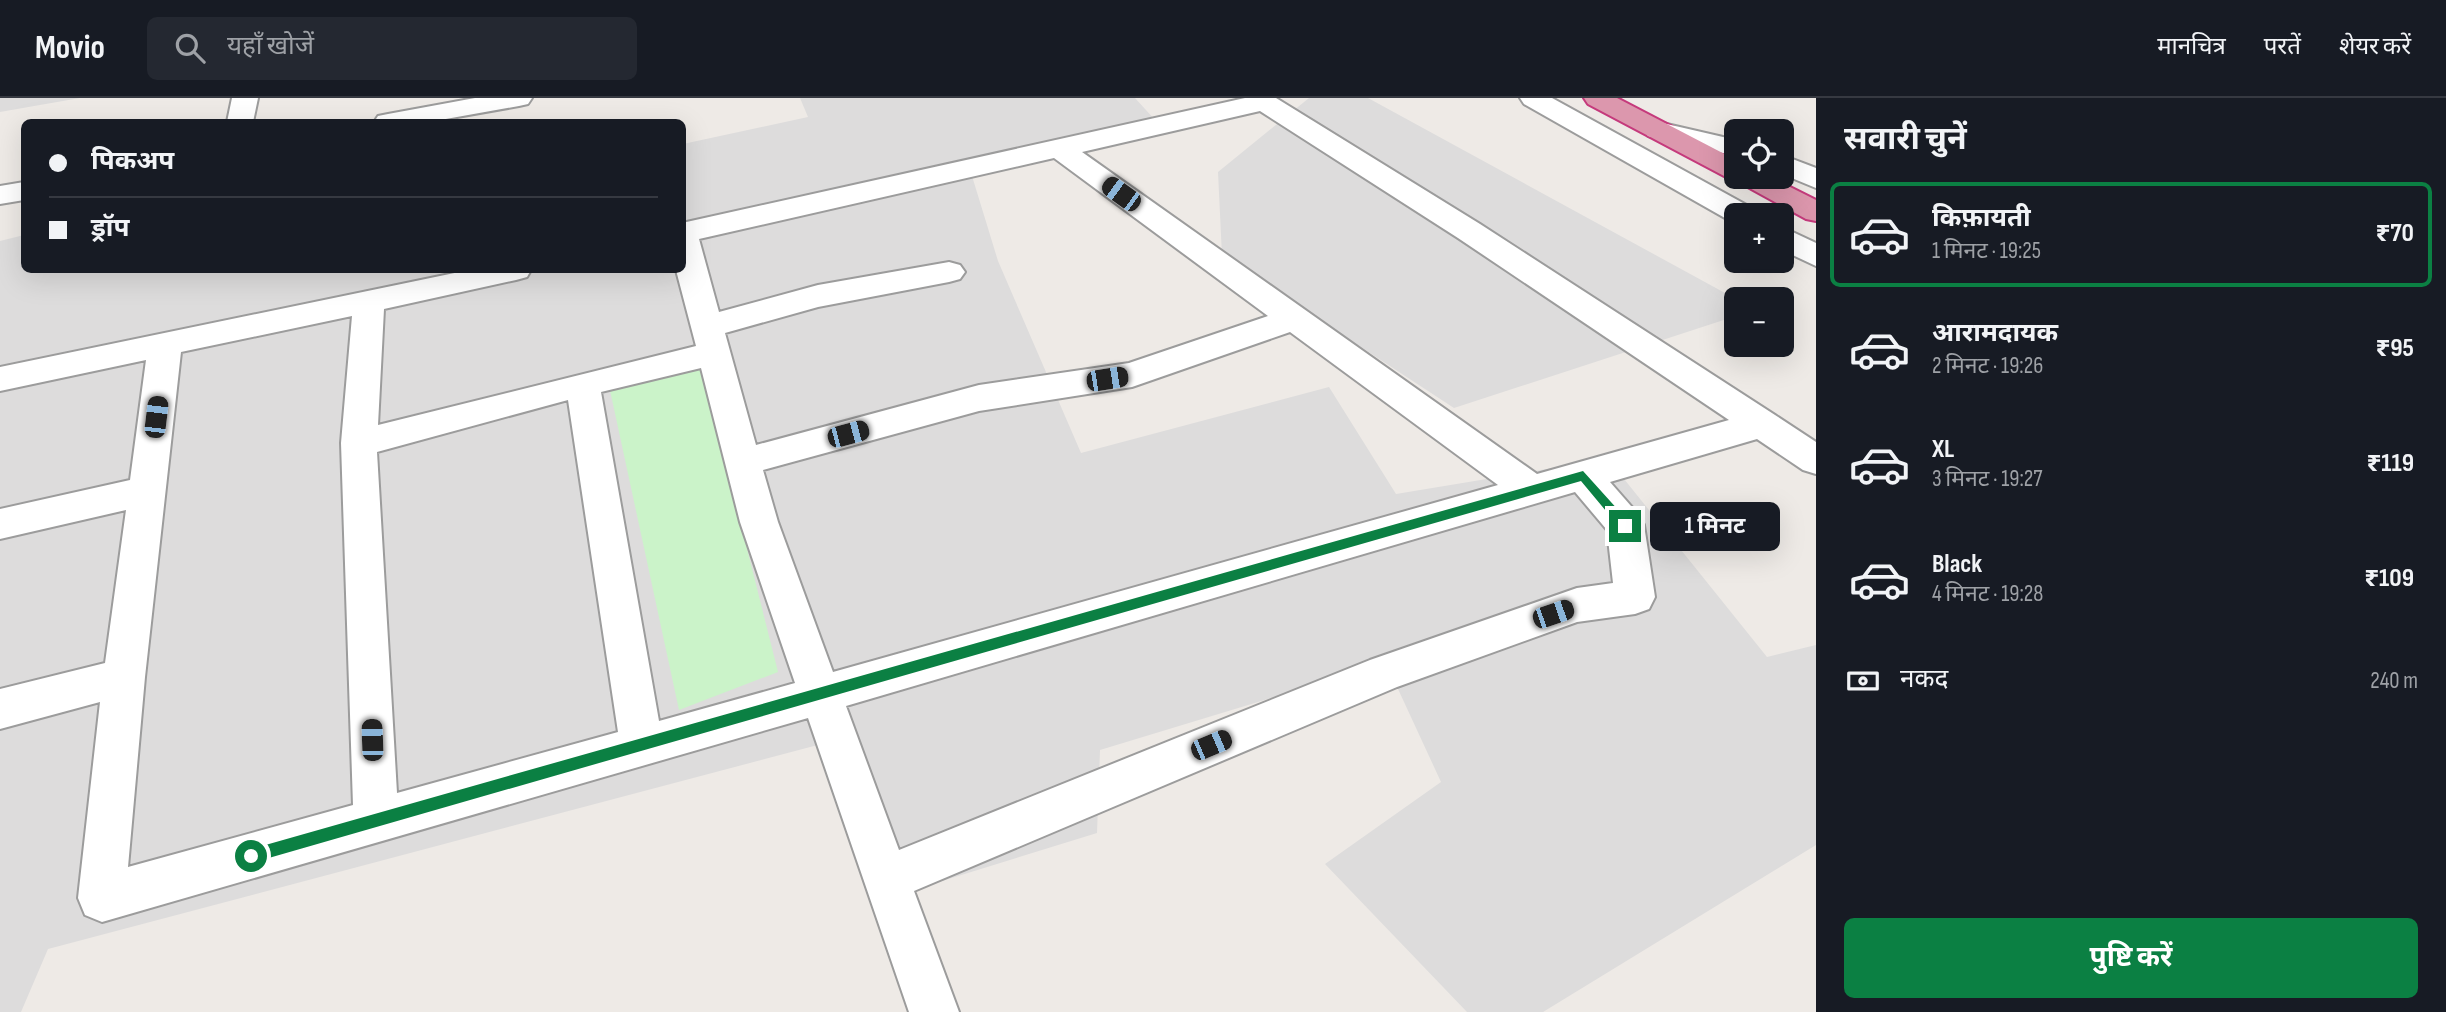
<!DOCTYPE html>
<html lang="hi">
<head>
<meta charset="utf-8">
<style>
	:root { --surface:#171b24; --page:#242831; --text:#f1f3f6; --muted:#9ea1a6; --line:#363941; --accent:#0b8043 }
	body { margin:0; font-family:"Sofia Sans Condensed","Noto Sans Devanagari",sans-serif; background:var(--page); color:var(--text); height:100vh; display:flex; flex-direction:column; font-size:26px; white-space:nowrap }
	* { box-sizing:border-box; margin:0 }
	p { font-size:23px; color:var(--muted) }
	.icon { flex:none; width:38px; height:38px; fill:none; stroke:currentColor; stroke-width:2; stroke-linecap:round; stroke-linejoin:round }
	.map { position:relative; flex:1; overflow:hidden }
	.sheet { display:flex; flex-direction:column; background:var(--surface); width:630px }
	.sheet>* { flex:none }
	.guide { position:absolute; left:21px; top:21px; width:665px; height:154px; border-radius:10px; box-shadow:0 7px 28px #0002; display:grid; align-content:center; height:154px; padding:0 28px; background:var(--surface) }
	.buttons { position:absolute; left:1724px; top:21px; display:grid; gap:14px }
	.buttons a { display:grid; place-items:center; width:70px; height:70px; border-radius:10px; background:var(--surface); box-shadow:0 7px 28px #0002; font-size:35px }
	.end { position:absolute; width:32px; height:32px; margin:-16px; border:9px solid #0b8043; background:#fff; box-shadow:0 0 0 4px #fff }
	.from { border-radius:50% }
	.bubble { position:absolute; height:49px; border-radius:10px; background:var(--surface); box-shadow:0 7px 28px #0002; font-size:23px; font-weight:700; line-height:49px; text-align:center }
	.car { position:absolute; width:21px; height:42px; margin:-21px -10px; border-radius:9px; box-shadow:0 0 5px 2px #0007; background:linear-gradient(#222 24%,#8ab4d8 0 40%,#222 0 76%,#8ab4d8 0 86%,#222 0) }
	.guide b { display:flex; align-items:center; gap:24px; height:66px; font-size:26px }
	.guide b+b { border-top:2px solid var(--line) }
	.guide i { width:18px; height:18px; background:var(--text) }
	ul { padding:0; list-style:none }
	li { display:flex; align-items:center; gap:21px; height:105px; margin:0 14px 10px; padding:0 14px; border:4px solid transparent; border-radius:10px }
	li div { flex:1 }
	li b { display:block; font-size:26px }
	li em { font-style:normal; font-weight:700 }
	li.on { border-color:var(--accent) }
	li>.icon { width:63px; height:63px; stroke-width:1.5 }
	h2 { padding:0 28px; font-size:32px; line-height:84px }
	.pay { display:flex; align-items:center; gap:18px; height:77px; padding:0 28px; font-size:26px }
	.pay p { margin-inline-start:auto }
	.action { display:flex; gap:14px; margin-top:auto; padding:14px 28px }
	.action a { flex:1; height:80px; border-radius:10px; background:var(--accent); color:#fff; font-size:28px; font-weight:700; line-height:80px; text-align:center }
	header { display:flex; align-items:center; gap:42px; box-sizing:border-box; height:98px; padding:0 35px; background:var(--surface); border-bottom:2px solid var(--line) }
	header strong { font-size:33px }
	nav { display:flex; gap:38px; margin-inline-start:auto; font-size:24px }
	.search { width:490px; height:63px; background:var(--page); display:flex; align-items:center; gap:18px; box-sizing:border-box; padding:0 24px; border-radius:10px; color:var(--muted); font-size:26px }
	main { display:flex; flex:1; min-height:0 }
	.map>svg:first-child { display:block }
	.residential { fill:#dddcdc }
	.park { fill:#cbf3c9 }
	.lines { fill:none; stroke-linecap:round; stroke-linejoin:round }
	.minor-casing { stroke:#9c9c9c; stroke-width:4 }
	.highway-casing { stroke:#c53a7c; stroke-width:4 }
	.minor { fill:#fff; fill-rule:evenodd }
	.highway { fill:#dc97ad; fill-rule:evenodd }
	.route { fill:#0b8043 }
</style>
</head>
<body>
<header>
<strong>Movio</strong>
<div class="search"><svg class="icon" aria-label="search" viewBox="0 0 24 24"><circle cx="10" cy="10" r="6"/><path d="M15 15l6 6"/></svg>यहाँ खोजें</div>
<nav><a>मानचित्र</a><a>परतें</a><a>शेयर करें</a></nav>
</header>
<main>
<div class="map">
<svg width="1816" height="914" viewBox="0 0 1816 914">
	<rect width="100%" height="100%" fill="#eeeae6"/>
	<!-- residential -->
	<path class="residential" d="M0,0H80L0,14Z
		M800,0H1135L1166,34L972,78L998,163L1081,355L1329,289L1396,396L1608,361L1767,559L1816,547V747L1543,914H1467L1325,766L1441,684L1386,565L1100,652L1097,735L916,791L848,639L48,851L21,914H0V143L24,137V172H682L683,46L808,19Z
		M1309,0H1368L1736,201V218L1454,310L1222,158L1218,74Z"/>
	<!-- park -->
	<path class="park" d="M700,264L778,574L679,612L608,283Z"/>
	<g class="lines">
		<!-- minor casing -->
		<g class="minor-casing">
			<path id="minor" d="M232,0H258L253,24H227Z
				M475,0H532L528,6L519,8L429,24H374L378,18L388,16Z
				M1245,0H1276L1480,126L1775,317L1816,344V376L1803,372L1757,341L1610,384L1638,416L1644,427L1655,499L1649,511L1635,516L1577,524L1397,589L914,793L959,914H909L808,620L102,824L85,817L78,800L100,604L0,631V591L105,565L126,412L0,441V411L130,382L146,262L0,293V269L469,172H531L527,179L516,182L384,211L378,327L696,248L676,172H682V125ZM1260,13L1458,140L1729,322L1537,376L1082,54ZM1054,60L1268,218L1129,265L979,287L756,347L725,235L818,209L949,184L960,181L965,174L960,167L949,164L818,187L719,214L699,141ZM352,218L341,345L353,707L128,769L145,579L181,254ZM1290,234L1498,387L833,574L778,424L763,372L979,313L1132,289ZM701,270L740,424L795,585L659,623L601,294ZM568,302L618,634L397,695L377,354ZM1575,394L1607,432L1613,485L1577,490L1370,562L899,752L846,608Z
				M1520,0H1552L1752,110L1757,117H1736V125L1732,124L1524,6Z
				M1658,24L1736,42V58L1648,38L1644,32L1648,26Z
				M1782,57L1816,70V90L1782,76Z
				M24,84V102L0,106V88Z
				M1782,129L1816,145V168L1782,152Z"/>
		</g>
		<!-- highway casing -->
		<g class="highway-casing">
			<path id="highway" d="M1584,0H1617L1736,62V79H1770L1816,102V123L1806,121L1735,82L1726,79L1588,6Z"/>
		</g>
		<!-- minor -->
		<use href="#minor" class="minor"/>
		<!-- highway -->
		<use href="#highway" class="highway"/>
	</g>
	<!-- route -->
	<path class="route" d="M1583,373L1629,424V431H1621L1581,383L251,765L244,758L251,751Z"/>
</svg>
<div class="buttons">
<a><svg class="icon" aria-label="locate" viewBox="0 0 24 24"><circle cx="12" cy="12" r="6"/><path d="M12 2v4M12 18v4M2 12h4M18 12h4"/></svg></a>
<a>+</a>
<a>−</a>
</div>
<i class="end from" style="left:251px;top:758px"></i>
<i class="end" style="left:1625px;top:428px"></i>
<div class="bubble" style="left:1650px;top:404px;width:130px">1 मिनट</div>
<i class="car" style="left:1121px;top:96px;rotate:306deg"></i>
<i class="car" style="left:1107px;top:281px;rotate:81deg"></i>
<i class="car" style="left:156px;top:319px;rotate:7deg"></i>
<i class="car" style="left:848px;top:336px;rotate:75deg"></i>
<i class="car" style="left:1553px;top:516px;rotate:71deg"></i>
<i class="car" style="left:372px;top:642px;rotate:358deg"></i>
<i class="car" style="left:1211px;top:647px;rotate:67deg"></i>
<div class="guide">
<b><i class="from"></i>पिकअप</b>
<b><i></i>ड्रॉप</b>
</div>
</div>
<section class="sheet">
<h2>सवारी चुनें</h2>
<ul>
<li class="on"><svg class="icon" aria-label="car" viewBox="0 0 24 24"><path d="M5 17H2v-5l4-1 3-4h7l3 4 3 1v5h-3M9 17h6M6 11h13"/><circle cx="7" cy="17" r="2"/><circle cx="17" cy="17" r="2"/></svg><div><b>किफ़ायती</b><p>1 मिनट · 19:25</p></div><em>₹70</em></li>
<li><svg class="icon" aria-label="car" viewBox="0 0 24 24"><path d="M5 17H2v-5l4-1 3-4h7l3 4 3 1v5h-3M9 17h6M6 11h13"/><circle cx="7" cy="17" r="2"/><circle cx="17" cy="17" r="2"/></svg><div><b>आरामदायक</b><p>2 मिनट · 19:26</p></div><em>₹95</em></li>
<li><svg class="icon" aria-label="car" viewBox="0 0 24 24"><path d="M5 17H2v-5l4-1 3-4h7l3 4 3 1v5h-3M9 17h6M6 11h13"/><circle cx="7" cy="17" r="2"/><circle cx="17" cy="17" r="2"/></svg><div><b>XL</b><p>3 मिनट · 19:27</p></div><em>₹119</em></li>
<li><svg class="icon" aria-label="car" viewBox="0 0 24 24"><path d="M5 17H2v-5l4-1 3-4h7l3 4 3 1v5h-3M9 17h6M6 11h13"/><circle cx="7" cy="17" r="2"/><circle cx="17" cy="17" r="2"/></svg><div><b>Black</b><p>4 मिनट · 19:28</p></div><em>₹109</em></li>
</ul>
<div class="pay"><svg class="icon" aria-label="cash" viewBox="0 0 24 24"><path d="M3 7h18v10H3z"/><circle cx="12" cy="12" r="2"/></svg>नकद<p>240 m</p></div>
<div class="action"><a>पुष्टि करें</a></div>
</section>
</main>
</body>
</html>
